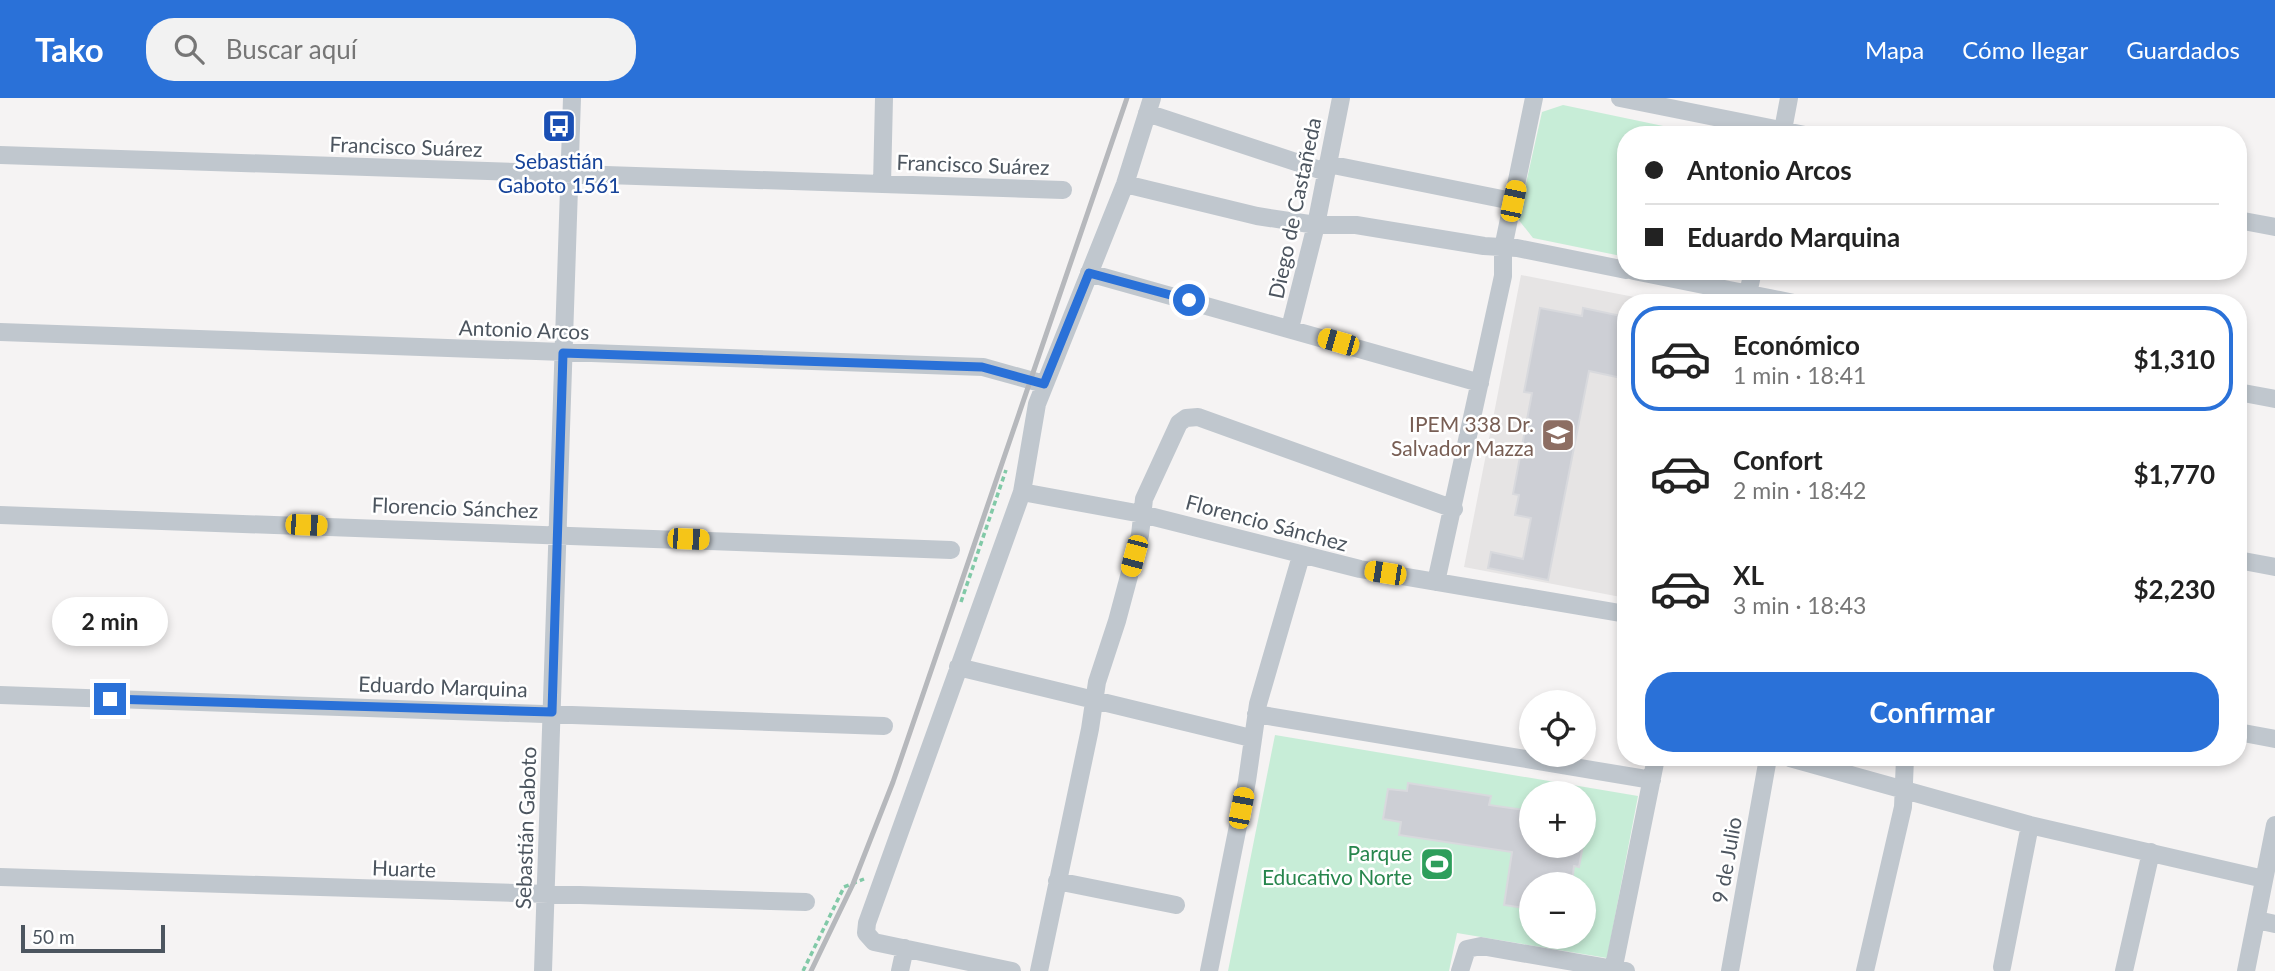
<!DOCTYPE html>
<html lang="es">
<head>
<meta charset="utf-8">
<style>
	:root { --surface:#fff; --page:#f2f2f2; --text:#222; --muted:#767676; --line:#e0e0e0; --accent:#2a71d8 }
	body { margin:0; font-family:Lato,sans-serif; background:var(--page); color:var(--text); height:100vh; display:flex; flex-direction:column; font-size:26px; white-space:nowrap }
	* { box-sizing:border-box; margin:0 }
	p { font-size:23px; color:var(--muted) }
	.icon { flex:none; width:38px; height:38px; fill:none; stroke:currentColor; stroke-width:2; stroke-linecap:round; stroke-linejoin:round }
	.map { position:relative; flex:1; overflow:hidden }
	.panel { position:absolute; left:1617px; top:196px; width:630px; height:472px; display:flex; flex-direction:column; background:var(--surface); border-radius:28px; box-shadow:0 4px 10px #0003 }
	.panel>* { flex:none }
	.guide { position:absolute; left:1617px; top:28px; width:630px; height:154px; border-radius:28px; box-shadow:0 4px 10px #0003; display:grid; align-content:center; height:154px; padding:0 28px; background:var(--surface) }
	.controls { position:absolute; left:1519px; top:592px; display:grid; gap:14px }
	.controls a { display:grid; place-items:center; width:77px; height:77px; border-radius:50%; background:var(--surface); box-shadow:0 4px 10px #0003; font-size:35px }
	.scale { position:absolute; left:21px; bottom:18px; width:144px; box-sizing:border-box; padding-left:7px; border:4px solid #4c555f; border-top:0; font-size:19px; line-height:24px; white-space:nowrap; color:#4c555f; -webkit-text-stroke:5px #fff; paint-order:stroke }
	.end { position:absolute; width:32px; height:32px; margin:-16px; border:9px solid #2a71d8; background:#fff; box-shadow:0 0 0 4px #fff }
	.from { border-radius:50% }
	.bubble { position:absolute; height:49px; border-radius:24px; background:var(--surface); box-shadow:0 4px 10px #0003; font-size:23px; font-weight:700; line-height:49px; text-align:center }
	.car { position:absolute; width:21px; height:42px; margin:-21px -10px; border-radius:9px; box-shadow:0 0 5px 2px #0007; background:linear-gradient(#f5c518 24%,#345 0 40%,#f5c518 0 76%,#345 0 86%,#f5c518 0) }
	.guide b { display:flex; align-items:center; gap:24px; height:66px; font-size:26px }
	.guide b+b { border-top:2px solid var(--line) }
	.guide i { width:18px; height:18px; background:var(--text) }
	ul { padding:12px 0 0; list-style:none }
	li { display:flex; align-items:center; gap:21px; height:105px; margin:0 14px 10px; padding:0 14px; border:4px solid transparent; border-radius:28px }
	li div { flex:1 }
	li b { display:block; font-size:26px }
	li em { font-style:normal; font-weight:700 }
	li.active { border-color:var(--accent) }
	li>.icon { width:63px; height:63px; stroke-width:1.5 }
	.button { display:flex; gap:14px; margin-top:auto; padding:14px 28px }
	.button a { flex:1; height:80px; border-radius:28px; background:var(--accent); color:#fff; font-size:28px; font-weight:700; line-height:80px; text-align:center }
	header { display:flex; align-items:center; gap:42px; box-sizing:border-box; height:98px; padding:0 35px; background:var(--accent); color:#fff }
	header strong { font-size:33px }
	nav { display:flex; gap:38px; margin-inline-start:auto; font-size:24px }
	.search { width:490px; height:63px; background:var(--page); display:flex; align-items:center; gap:18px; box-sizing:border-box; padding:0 24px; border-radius:28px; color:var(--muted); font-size:26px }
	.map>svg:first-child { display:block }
	.education { fill:#e6e4e4 }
	.green { fill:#c7edd7; fill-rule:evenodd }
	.building { fill:#cdcfd5; stroke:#d8d9dd; stroke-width:2 }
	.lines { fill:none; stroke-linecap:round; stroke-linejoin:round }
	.path { stroke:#81c9a7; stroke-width:3.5; stroke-dasharray:5 3.5; stroke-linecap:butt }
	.street { stroke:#c0c7ce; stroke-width:18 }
	.rail { stroke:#b6b8bc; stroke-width:5 }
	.route { stroke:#2a71d8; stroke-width:9 }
	.labels { text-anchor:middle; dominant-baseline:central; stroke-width:5; stroke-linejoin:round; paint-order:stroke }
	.street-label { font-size:21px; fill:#4c555f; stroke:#fff }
	.transit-label { font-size:21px; fill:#164399; stroke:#fff }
	.education-label { font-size:21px; fill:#785e54; stroke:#fff; text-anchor:end }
	.leisure-label { font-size:21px; fill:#27864d; stroke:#fff; text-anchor:end }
</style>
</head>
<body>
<header>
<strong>Tako</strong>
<div class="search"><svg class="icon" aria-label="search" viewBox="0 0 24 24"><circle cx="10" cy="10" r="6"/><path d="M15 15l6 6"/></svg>Buscar aquí</div>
<nav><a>Mapa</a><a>Cómo llegar</a><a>Guardados</a></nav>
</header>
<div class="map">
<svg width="2275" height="873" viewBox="0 0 2275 873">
	<rect width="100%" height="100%" fill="#f5f3f3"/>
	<!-- education -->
	<path class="education" d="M1521,177L1665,205H1626V500L1464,469Z"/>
	<!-- green -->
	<path class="green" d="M1563,7L1706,37H1626V159L1533,140L1518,121L1542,14Z
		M1275,637L1638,698L1607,860L1457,835L1449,873H1228ZM1531,695H1584V747H1531ZM1531,786H1584V838H1531Z"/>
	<!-- building -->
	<path class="building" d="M1540,210L1582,218L1583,210L1626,219V281L1589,273L1548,482L1488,470L1491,454L1523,461L1531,420L1515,417L1519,397L1513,396L1532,295L1524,294Z
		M1408,685L1491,698L1489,707L1531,713V747H1583L1579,769L1574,768L1572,786H1531V811L1504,807L1512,754L1399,737L1401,724L1383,721L1388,691L1407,693Z"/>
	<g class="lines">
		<!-- path -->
		<path class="path" d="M961,504L1006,372
			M803,873L844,789L864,781"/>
		<!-- street -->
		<path class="street" d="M1620,0L1805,37
			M1147,15L1326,74
			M1782,37L1789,0
			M0,57L1063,92
			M1328,66L1512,103
			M882,86L884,0
			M1125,86L1257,118L1316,127H1356L1484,148L1517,150L1626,172
			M2238,122L2275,129
			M1634,173L1794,205
			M1089,175L1480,285
			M1746,204L1753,173
			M1290,230L1316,127L1341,0
			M0,234L983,269L1044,286
			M2238,294L2275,301
			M1022,394L1142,416L1360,471L1626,516
			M0,417L951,452
			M2238,462L2275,469
			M1436,484L1503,178V150L1534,0
			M958,569L1251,640
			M0,597L884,628
			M1256,616L1652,682
			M2238,634L2275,641
			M1790,660L2030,727L2264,781
			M0,779L806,804
			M1057,783L1176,807
			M2257,822L2275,826
			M2002,869L2030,727
			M543,873L572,0
			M900,873L905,850
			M1012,873L874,844L866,835L867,825L1022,394L1037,306L1125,86L1152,0
			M1039,873L1090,631L1097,584L1117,523L1140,437L1144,401L1179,325L1186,320L1198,319L1454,411
			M1209,873L1247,683L1258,606L1301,458
			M1460,873L1467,851L1481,848L1626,873
			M1613,873L1656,660
			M1730,873L1768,660
			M1865,873L1903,709L1905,660
			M2124,873L2151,754
			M2246,873L2275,727"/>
		<!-- rail -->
		<path class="rail" d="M811,873L853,786L893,684L1127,0"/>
	</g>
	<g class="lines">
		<!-- route -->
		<path class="route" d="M110,601L552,614L563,255L982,269L1044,286L1089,175L1189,202"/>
	</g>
	<!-- icons -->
	<defs>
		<g id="bus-square" transform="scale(1.75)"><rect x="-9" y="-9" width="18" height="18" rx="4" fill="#1a4fb4" stroke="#fff"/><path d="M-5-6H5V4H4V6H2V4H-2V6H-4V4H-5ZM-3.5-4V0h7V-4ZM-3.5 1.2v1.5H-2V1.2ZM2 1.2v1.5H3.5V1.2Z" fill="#fff"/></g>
		<g id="school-square" transform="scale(1.75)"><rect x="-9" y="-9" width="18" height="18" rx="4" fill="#8d6e63" stroke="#fff"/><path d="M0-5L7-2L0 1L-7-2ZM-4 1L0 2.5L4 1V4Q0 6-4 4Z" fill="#fff"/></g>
		<g id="stadium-square" transform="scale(1.75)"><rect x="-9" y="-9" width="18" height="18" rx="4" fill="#2e9e5b" stroke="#fff"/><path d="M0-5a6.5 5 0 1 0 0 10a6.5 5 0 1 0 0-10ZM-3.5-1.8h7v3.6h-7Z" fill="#fff"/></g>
	</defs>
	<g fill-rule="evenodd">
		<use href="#bus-square" x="559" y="28"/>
		<use href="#school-square" x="1558" y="337"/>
		<use href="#stadium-square" x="1437" y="766"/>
	</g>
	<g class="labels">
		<!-- street labels -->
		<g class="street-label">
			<text transform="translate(406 48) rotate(2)">Francisco Suárez</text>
			<text transform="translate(973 66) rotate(2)">Francisco Suárez</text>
			<text transform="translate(1294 110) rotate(-78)">Diego de Castañeda</text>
			<text transform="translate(524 231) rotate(2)">Antonio Arcos</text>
			<text transform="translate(455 409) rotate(2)">Florencio Sánchez</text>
			<text transform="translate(1267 424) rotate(15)">Florencio Sánchez</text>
			<text transform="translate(443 588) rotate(2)">Eduardo Marquina</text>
			<text transform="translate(525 730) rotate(-88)">Sebastián Gaboto</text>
			<text transform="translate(1726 762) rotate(-80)">9 de Julio</text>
			<text transform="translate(404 770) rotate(2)">Huarte</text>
		</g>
		<!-- transit labels -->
		<g class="transit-label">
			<text x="559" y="62">Sebastián<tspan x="559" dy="24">Gaboto 1561</tspan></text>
		</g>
		<!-- education labels -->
		<g class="education-label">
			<text x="1534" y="325">IPEM 338 Dr.<tspan x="1534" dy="24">Salvador Mazza</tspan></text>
		</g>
		<!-- leisure labels -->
		<g class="leisure-label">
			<text x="1412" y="754">Parque<tspan x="1412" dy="24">Educativo Norte</tspan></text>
		</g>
	</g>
</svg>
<div class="controls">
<a><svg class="icon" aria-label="locate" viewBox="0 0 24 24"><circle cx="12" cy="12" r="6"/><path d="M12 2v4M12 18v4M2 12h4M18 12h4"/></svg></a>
<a>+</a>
<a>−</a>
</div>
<div class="scale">50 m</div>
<i class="end from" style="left:1189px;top:202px"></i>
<i class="end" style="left:110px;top:601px"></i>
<div class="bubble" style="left:52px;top:499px;width:116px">2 min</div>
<i class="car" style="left:1513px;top:103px;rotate:12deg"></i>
<i class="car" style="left:1338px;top:244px;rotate:286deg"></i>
<i class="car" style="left:306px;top:427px;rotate:92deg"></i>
<i class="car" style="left:688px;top:441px;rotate:92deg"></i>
<i class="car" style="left:1134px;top:458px;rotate:195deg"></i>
<i class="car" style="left:1385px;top:475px;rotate:279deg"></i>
<i class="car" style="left:1241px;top:710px;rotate:11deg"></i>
<div class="guide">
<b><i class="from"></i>Antonio Arcos</b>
<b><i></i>Eduardo Marquina</b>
</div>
<section class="panel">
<ul>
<li class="active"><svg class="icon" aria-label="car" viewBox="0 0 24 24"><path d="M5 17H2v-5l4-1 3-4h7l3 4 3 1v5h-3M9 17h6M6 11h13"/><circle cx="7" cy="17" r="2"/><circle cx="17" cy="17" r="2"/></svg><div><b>Económico</b><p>1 min · 18:41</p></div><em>$1,310</em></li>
<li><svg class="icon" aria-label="car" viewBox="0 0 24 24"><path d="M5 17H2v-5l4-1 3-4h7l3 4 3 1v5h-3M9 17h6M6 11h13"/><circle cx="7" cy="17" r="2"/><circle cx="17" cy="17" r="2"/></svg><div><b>Confort</b><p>2 min · 18:42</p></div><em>$1,770</em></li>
<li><svg class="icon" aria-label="car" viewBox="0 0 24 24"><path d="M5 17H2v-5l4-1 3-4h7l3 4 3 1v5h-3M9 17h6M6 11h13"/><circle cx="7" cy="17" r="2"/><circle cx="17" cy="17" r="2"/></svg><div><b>XL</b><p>3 min · 18:43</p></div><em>$2,230</em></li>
</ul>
<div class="button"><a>Confirmar</a></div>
</section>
</div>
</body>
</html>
